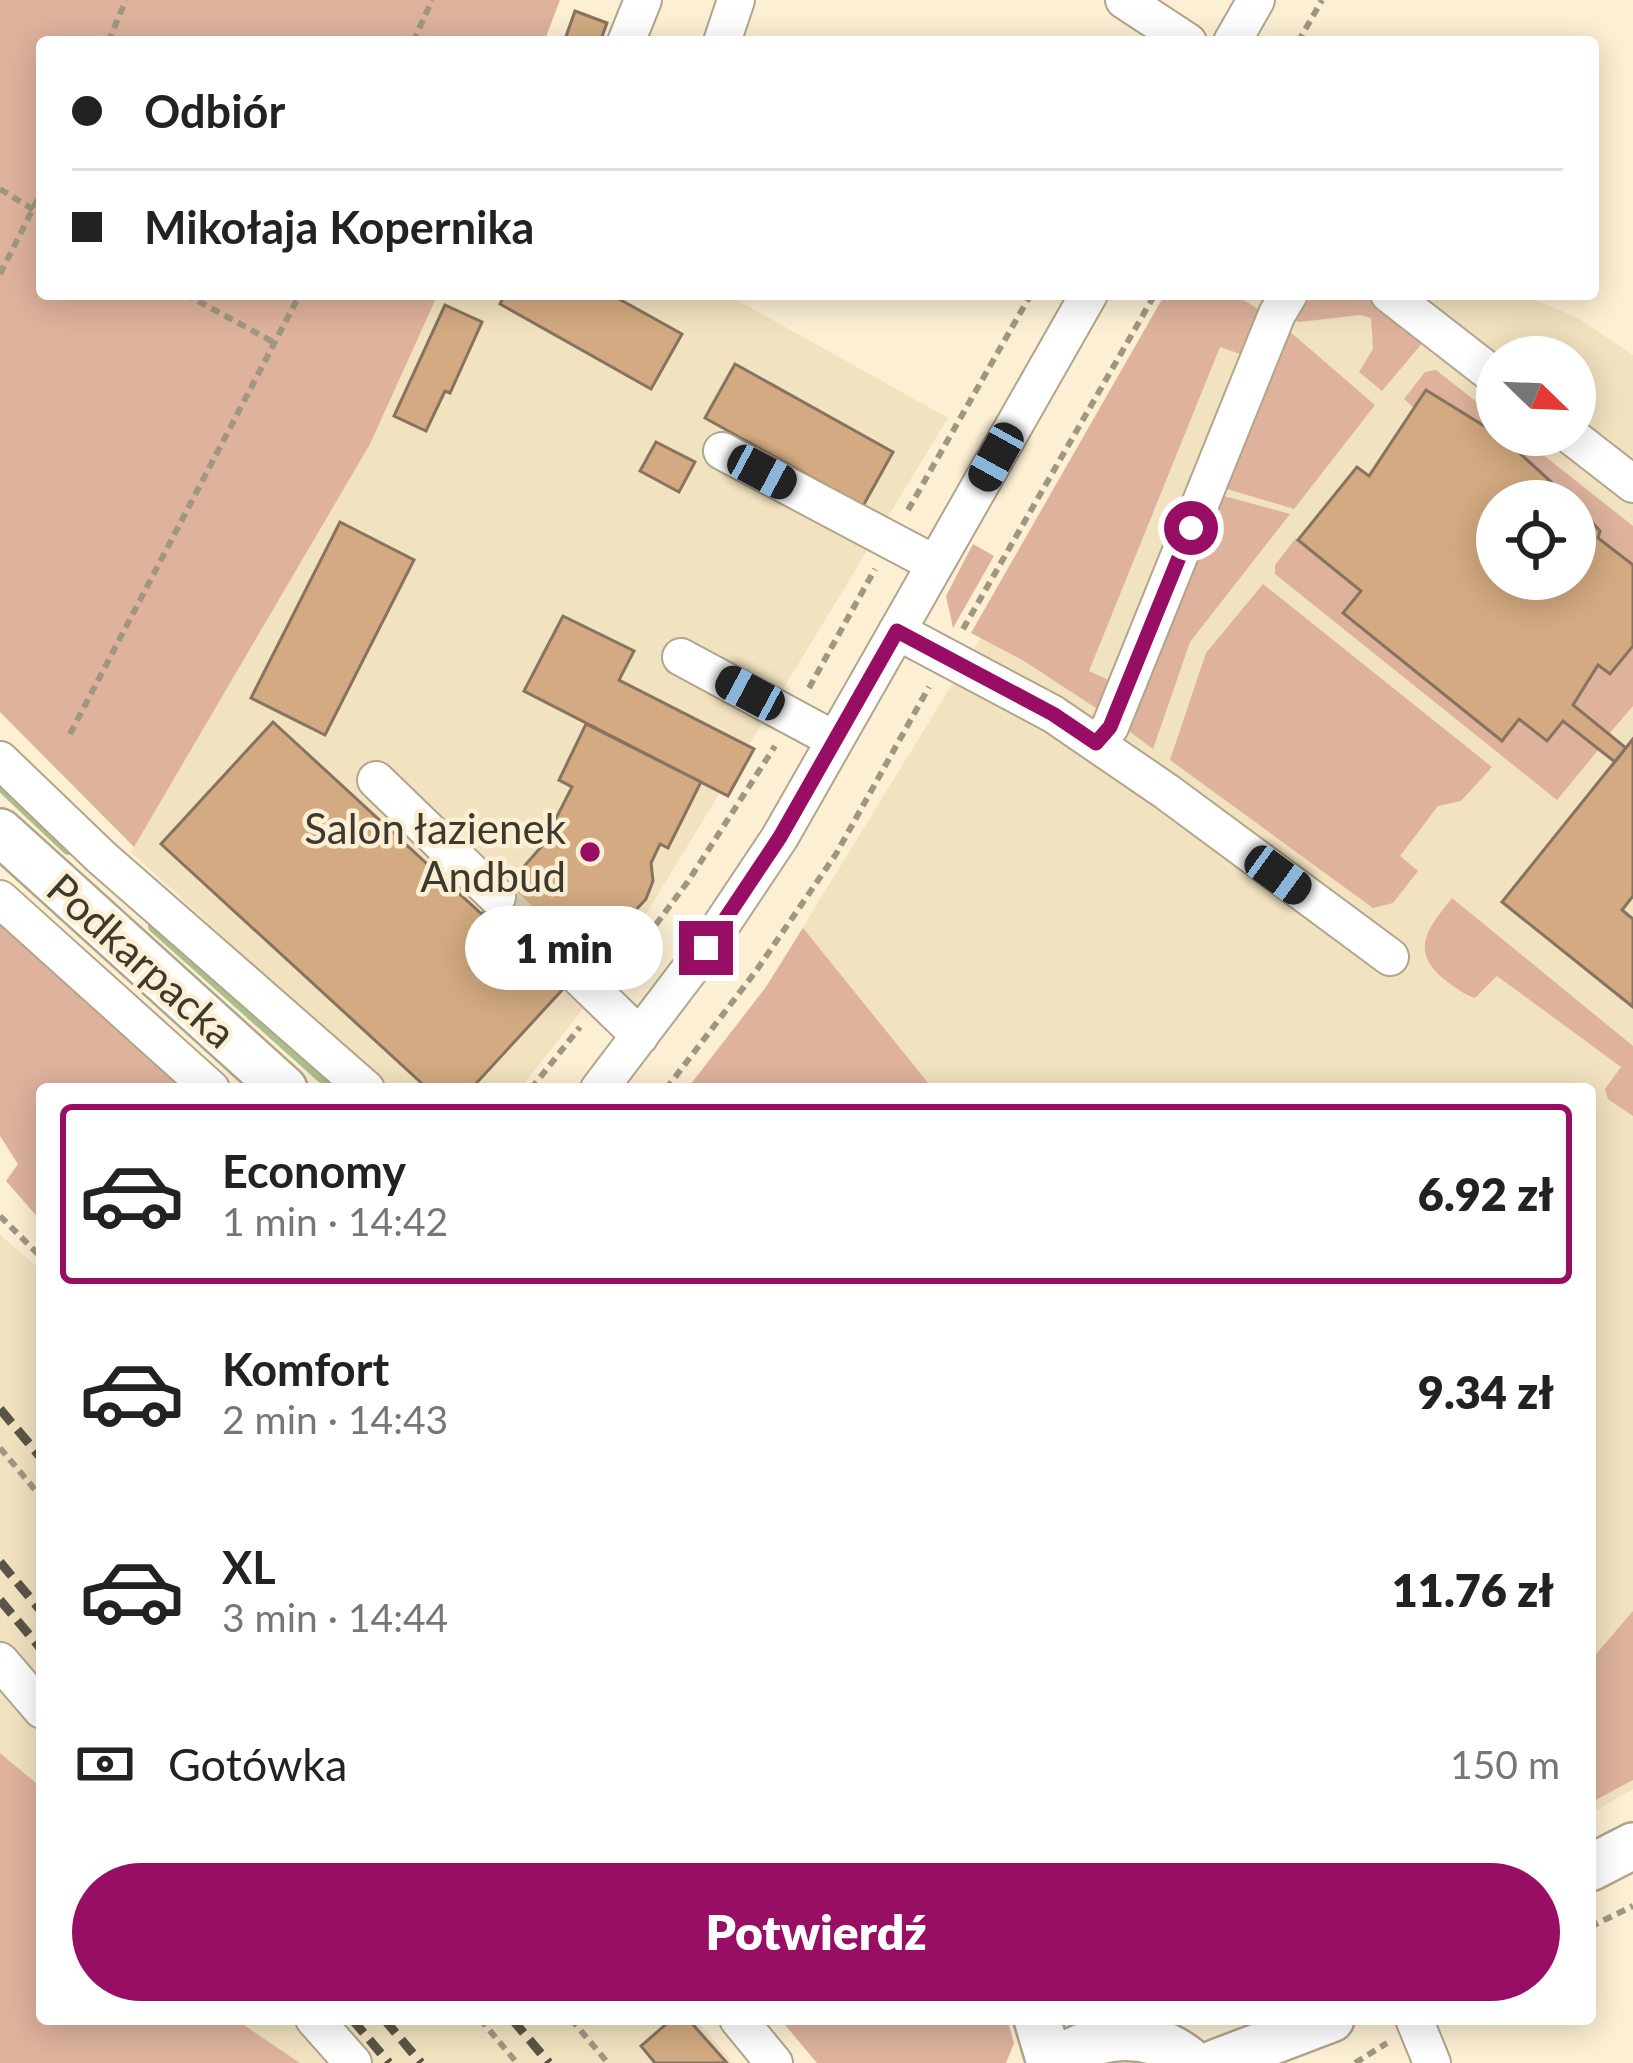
<!DOCTYPE html>
<html lang="pl">
<head>
<meta charset="utf-8">
<style>
	:root { --surface:#fff; --page:#f6f6f6; --text:#222; --muted:#767676; --line:#e0e0e0; --accent:#970e64 }
	body { margin:0; font-family:Lato,sans-serif; background:var(--page); color:var(--text); height:100vh; display:flex; flex-direction:column; font-size:45px; white-space:nowrap }
	* { box-sizing:border-box; margin:0 }
	p { font-size:39px; color:var(--muted) }
	.icon { flex:none; width:66px; height:66px; fill:none; stroke:currentColor; stroke-width:2; stroke-linecap:round; stroke-linejoin:round }
	.map { position:relative; flex:1; overflow:hidden }
	.side { position:absolute; left:36px; top:1083px; width:1560px; height:942px; display:flex; flex-direction:column; background:var(--surface); border-radius:12px; box-shadow:0 6px 30px #0003 }
	.side>* { flex:none }
	.banner { position:absolute; left:36px; top:36px; width:1563px; height:264px; border-radius:12px; box-shadow:0 6px 30px #0003; display:grid; align-content:center; height:264px; padding:0 36px; background:var(--surface) }
	.needle { width:78px; rotate:113deg }
	.fabs { position:absolute; left:1476px; top:336px; display:grid; gap:24px }
	.fabs a { display:grid; place-items:center; width:120px; height:120px; border-radius:50%; background:var(--surface); box-shadow:0 6px 30px #0003; font-size:60px }
	.end { position:absolute; width:54px; height:54px; margin:-27px; border:15px solid #970e64; background:#fff; box-shadow:0 0 0 6px #fff }
	.from { border-radius:50% }
	.bubble { position:absolute; height:84px; border-radius:42px; background:var(--surface); box-shadow:0 6px 30px #0003; font-size:39px; font-weight:800; line-height:84px; text-align:center }
	.car { position:absolute; width:36px; height:72px; margin:-36px -18px; border-radius:15px; box-shadow:0 0 9px 3px #0007; background:linear-gradient(#222 24%,#8ab4d8 0 40%,#222 0 76%,#8ab4d8 0 86%,#222 0) }
	.banner b { display:flex; align-items:center; gap:42px; height:114px; font-size:45px }
	.banner b+b { border-top:3px solid var(--line) }
	.banner i { width:30px; height:30px; background:var(--text) }
	ul { padding:21px 0 0; list-style:none }
	li { display:flex; align-items:center; gap:36px; height:180px; margin:0 24px 18px; padding:0 12px; border:6px solid transparent; border-radius:12px }
	li div { flex:1 }
	li b { display:block; font-size:45px }
	li em { font-style:normal; font-weight:800 }
	li.current { border-color:var(--accent) }
	li>.icon { width:108px; height:108px; stroke-width:1.5 }
	.pay { display:flex; align-items:center; gap:30px; height:132px; padding:0 36px; font-size:45px }
	.pay p { margin-inline-start:auto }
	.primary-button { display:flex; gap:24px; margin-top:auto; padding:24px 36px }
	.primary-button a { flex:1; height:138px; border-radius:72px; background:var(--accent); color:#fff; font-size:48px; font-weight:800; line-height:138px; text-align:center }
	.map>svg:first-child { display:block }
	.built { fill:#f1e2c0; fill-rule:evenodd }
	.green { fill:#deb29d }
	.lines { fill:none; stroke-linecap:round; stroke-linejoin:round }
	.stream { stroke:#abbf8b; stroke-width:10 }
	.building { fill:#d3aa81; stroke:#87735f; stroke-width:3 }
	.minor-tunnel { stroke:#d6cbb2; stroke-width:36; stroke-dasharray:36 18; stroke-linecap:butt }
	.minor-casing { stroke:#b1a58b; stroke-width:40 }
	.major-casing { stroke:#b1a58b; stroke-width:50 }
	.path { stroke:#a09783; stroke-width:6; stroke-dasharray:9 6; stroke-linecap:butt }
	.minor { stroke:#fff; stroke-width:36 }
	.major { stroke:#fff; stroke-width:45 }
	.rail { stroke:#5b5547; stroke-width:9; stroke-dasharray:18 9; stroke-linecap:butt }
	.route { stroke:#970e64; stroke-width:15 }
	.poi-dot { fill:#970e64; stroke:#fcefd3; stroke-width:4.5 }
	.labels { text-anchor:middle; dominant-baseline:central; stroke-width:9; stroke-linejoin:round; paint-order:stroke }
	.poi-label { font-size:42px; fill:#3e392e; stroke:#fcefd3; text-anchor:end }
	.street-label { font-size:42px; fill:#3e392e; stroke:#fcefd3 }
</style>
</head>
<body>
<div class="map">
<svg width="1633" height="2063" viewBox="0 0 1633 2063">
	<rect width="100%" height="100%" fill="#fcefd3"/>
	<!-- built -->
	<path class="built" d="M438,294H726L948,418L607,978L520,1089H389L131,852L369,444Z
		M1174,294H1521L1578,318L1633,355V1789L1590,1814V1089H843L766,987L980,639ZM1497,357H1575V435H1497ZM1497,501H1575V579H1497Z
		M0,1235L42,1271V1788L0,1753Z
		M235,2019H696L733,2063H300Z"/>
	<!-- green -->
	<path class="green" d="M0,0H560L544,42H42V294H438L370,444L134,847L0,712Z
		M1165,294H1234L1263,312L1246,356L1220,347L1089,671L1115,683L1102,712L1024,661L971,633Z
		M1361,294L1424,341L1382,391L1359,372L1373,349L1371,318L1360,315L1299,322L1292,319C1314,288 1326,294 1361,294Z
		M1288,330L1375,405L1294,509L1224,488Z
		M1436,370L1497,418V434L1427,390L1414,408L1404,399L1425,372Z
		M1499,435H1518L1633,526V565L1598,538L1600,531L1575,501Z
		M1220,495L1290,514L1190,642L1153,749L1126,729Z
		M1296,538L1361,591L1344,614L1501,740L1519,719L1547,741L1563,721L1599,749L1557,800L1275,574V565Z
		M973,544L994,556L953,628L946,596Z
		M1263,584L1492,767L1461,801L1438,806L1400,856L1418,871L1393,903L1373,908L1170,760L1206,653Z
		M1633,646V706L1609,734L1573,705L1598,665L1611,674Z
		M1452,898L1633,1046V1116L1608,1099L1605,1089L1621,1067L1497,976L1475,998C1465,995 1458,989 1449,983C1408,952 1426,931 1452,898Z
		M0,922L180,1084L178,1089H42V1222L6,1181L18,1164L0,1136Z
		M803,928L933,1089H687L766,987Z
		M1633,1611V1780L1590,1803V1661Z
		M0,1753L42,1788V2019H235L300,2063H0Z
		M780,2019H1007L1014,2043L1006,2063H817Z"/>
	<g class="lines">
		<!-- stream -->
		<path class="stream" d="M0,786L68,850
			M153,927L334,1089"/>
	</g>
	<!-- building -->
	<path class="building" d="M575,11L607,23L600,42H564Z
		M505,294H610L682,334L651,389L500,304Z
		M445,305L482,322L450,393L445,391L426,431L394,416Z
		M735,364L893,452L863,506L705,418Z
		M1426,390L1502,437L1572,501H1497V579H1575V504L1600,531L1598,538L1633,565V646L1610,674L1598,665L1573,705L1626,748L1615,762L1563,721L1547,741L1519,719L1502,741L1343,613L1361,591L1298,540L1357,467L1369,476Z
		M656,442L695,462L679,492L640,471Z
		M340,522L414,560L325,735L251,698Z
		M563,616L634,651L619,680L754,749L728,796L524,691Z
		M273,722L563,989L471,1089H428L161,844Z
		M586,724L701,782L668,848L660,844L651,863L653,881L646,899L563,989L482,914L542,846L572,787L559,780Z
		M1633,739V896L1622,910L1633,919V1007L1502,902Z
		M672,2019H688L727,2063H655L641,2046Z"/>
	<g class="lines">
		<!-- minor-tunnel -->
		<path class="minor-tunnel" d="M497,897L576,974"/>
		<!-- minor casing -->
		<g class="minor-casing">
			<path id="minor" d="M1124,0L1188,42
				M626,42L643,0
				M722,42L736,0
				M1232,42L1256,0
				M1389,294L1497,378
				M1570,435L1633,484
				M722,451L935,564
				M897,631L1053,714L1167,792L1390,957
				M681,657L835,740
				M1096,743L1110,727L1277,314L1289,294
				M0,760L101,857L366,1089
				M376,780L497,897
				M0,899L211,1089
				M576,974L640,1036
				M599,1089L706,948L780,837L1089,294
				M0,1661L42,1710
				M314,2019L353,2063
				M738,2019L774,2063
				M1414,2019L1432,2063"/>
		</g>
		<!-- major casing -->
		<g class="major-casing">
			<path id="major" d="M0,832L284,1089
				M1590,1868L1633,1846
				M1037,2019L1050,2063
				M1054,2063C1096,2032 1150,2026 1192,2063
				M1215,2063L1331,2019"/>
		</g>
		<!-- path -->
		<path class="path" d="M108,42L126,0
			M413,42L432,0
			M1298,42L1322,0
			M0,189L42,215
			M0,274L42,191
			M185,294L277,344
			M908,510L1031,294
			M963,629L1155,294
			M809,688L875,569
			M70,734L300,294
			M620,973L689,880L775,746
			M531,1089L580,1027
			M666,1089L756,971L836,854L929,687
			M0,1216L42,1258
			M0,1448L42,1498
			M1590,1927L1633,1906
			M480,2019L517,2063
			M571,2019L608,2063
			M1355,2063L1387,2043"/>
		<!-- minor -->
		<use href="#minor" class="minor"/>
		<!-- major -->
		<use href="#major" class="major"/>
		<!-- rail -->
		<path class="rail" d="M0,1409L42,1459
			M0,1562L42,1612
			M0,1600L42,1650
			M352,2019L389,2063
			M384,2019L421,2063
			M512,2019L549,2063"/>
	</g>
	<g class="lines">
		<!-- route -->
		<path class="route" d="M706,948L780,837L897,631L1053,714L1096,743L1110,727L1191,528"/>
	</g>
	<!-- markers -->
	<circle class="poi-dot" cx="590" cy="852" r="12"/>
	<g class="labels">
		<!-- poi labels -->
		<g class="poi-label">
			<text x="566" y="828">Salon łazienek<tspan x="566" dy="48">Andbud</tspan></text>
		</g>
		<!-- street labels -->
		<g class="street-label">
			<text transform="translate(142 960) rotate(42)">Podkarpacka</text>
		</g>
	</g>
</svg>
<div class="fabs">
<a><svg class="needle" viewBox="-14 -14 28 28"><path d="M0-13l5 13h-10z" fill="#e53935"/><path d="M0 13l5-13h-10z" fill="#767676"/></svg></a>
<a><svg class="icon" aria-label="locate" viewBox="0 0 24 24"><circle cx="12" cy="12" r="6"/><path d="M12 2v4M12 18v4M2 12h4M18 12h4"/></svg></a>
</div>
<i class="end from" style="left:1191px;top:528px"></i>
<i class="end" style="left:706px;top:948px"></i>
<div class="bubble" style="left:465px;top:906px;width:198px">1 min</div>
<i class="car" style="left:996px;top:457px;rotate:209deg"></i>
<i class="car" style="left:762px;top:472px;rotate:118deg"></i>
<i class="car" style="left:750px;top:693px;rotate:298deg"></i>
<i class="car" style="left:1278px;top:875px;rotate:126deg"></i>
<div class="banner">
<b><i class="from"></i>Odbiór</b>
<b><i></i>Mikołaja Kopernika</b>
</div>
<section class="side">
<ul>
<li class="current"><svg class="icon" aria-label="car" viewBox="0 0 24 24"><path d="M5 17H2v-5l4-1 3-4h7l3 4 3 1v5h-3M9 17h6M6 11h13"/><circle cx="7" cy="17" r="2"/><circle cx="17" cy="17" r="2"/></svg><div><b>Economy</b><p>1 min · 14:42</p></div><em>6.92 zł</em></li>
<li><svg class="icon" aria-label="car" viewBox="0 0 24 24"><path d="M5 17H2v-5l4-1 3-4h7l3 4 3 1v5h-3M9 17h6M6 11h13"/><circle cx="7" cy="17" r="2"/><circle cx="17" cy="17" r="2"/></svg><div><b>Komfort</b><p>2 min · 14:43</p></div><em>9.34 zł</em></li>
<li><svg class="icon" aria-label="car" viewBox="0 0 24 24"><path d="M5 17H2v-5l4-1 3-4h7l3 4 3 1v5h-3M9 17h6M6 11h13"/><circle cx="7" cy="17" r="2"/><circle cx="17" cy="17" r="2"/></svg><div><b>XL</b><p>3 min · 14:44</p></div><em>11.76 zł</em></li>
</ul>
<div class="pay"><svg class="icon" aria-label="cash" viewBox="0 0 24 24"><path d="M3 7h18v10H3z"/><circle cx="12" cy="12" r="2"/></svg>Gotówka<p>150 m</p></div>
<div class="primary-button"><a>Potwierdź</a></div>
</section>
</div>
</body>
</html>
